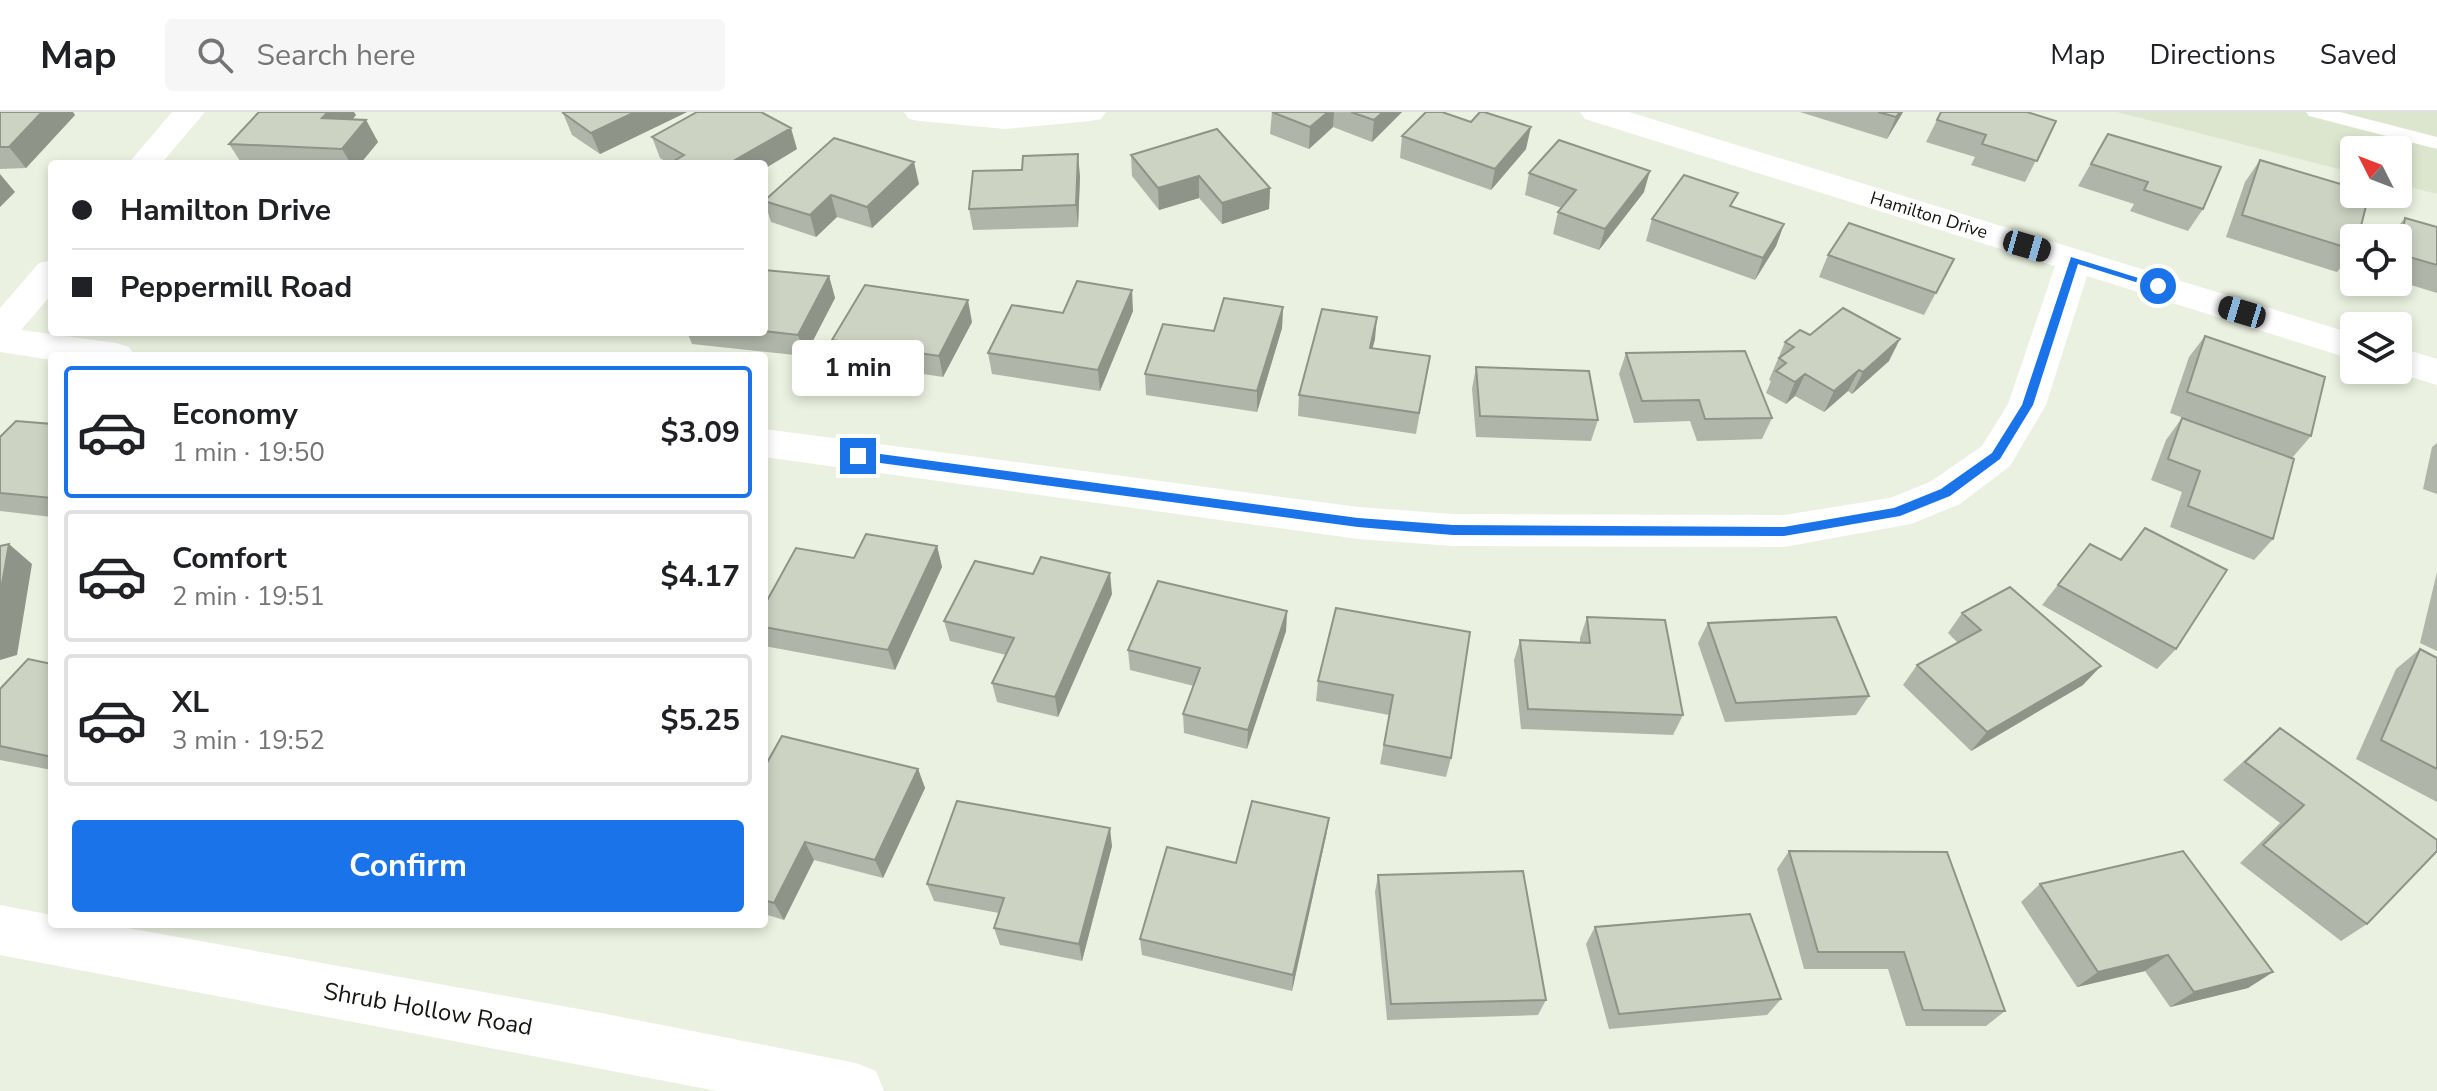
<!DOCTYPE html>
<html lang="en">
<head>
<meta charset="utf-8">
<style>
	:root { --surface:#fff; --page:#f6f6f6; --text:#202124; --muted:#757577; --line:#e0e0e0; --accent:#1a73e8 }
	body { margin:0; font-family:"Nunito Sans",sans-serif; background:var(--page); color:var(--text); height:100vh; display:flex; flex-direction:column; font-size:30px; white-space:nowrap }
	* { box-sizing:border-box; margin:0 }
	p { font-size:26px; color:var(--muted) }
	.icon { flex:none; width:44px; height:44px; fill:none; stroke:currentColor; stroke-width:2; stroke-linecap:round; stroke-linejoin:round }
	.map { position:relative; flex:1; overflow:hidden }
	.drawer { position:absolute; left:48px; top:240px; width:720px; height:576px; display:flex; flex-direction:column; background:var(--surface); border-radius:8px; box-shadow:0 4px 12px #0003 }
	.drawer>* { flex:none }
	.top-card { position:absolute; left:48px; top:48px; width:720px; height:176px; border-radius:8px; box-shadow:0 4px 12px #0003; display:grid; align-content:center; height:176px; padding:0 24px; background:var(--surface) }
	.needle { width:52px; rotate:312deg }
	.buttons { position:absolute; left:2340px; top:24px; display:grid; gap:16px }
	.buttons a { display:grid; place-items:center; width:72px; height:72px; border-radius:8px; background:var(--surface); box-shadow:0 4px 12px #0003; font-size:40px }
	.end { position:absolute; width:36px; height:36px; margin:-18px; border:10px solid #1a73e8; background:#fff; box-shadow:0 0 0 4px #fff }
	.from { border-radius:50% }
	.bubble { position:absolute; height:56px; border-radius:8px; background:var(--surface); box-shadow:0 4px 12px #0003; font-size:26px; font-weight:700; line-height:56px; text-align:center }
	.car { position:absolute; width:24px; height:48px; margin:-24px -12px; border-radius:10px; box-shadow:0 0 6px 2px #0007; background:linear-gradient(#222 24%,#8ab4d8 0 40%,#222 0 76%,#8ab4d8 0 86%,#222 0) }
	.top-card b { display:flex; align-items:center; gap:28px; height:76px; font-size:30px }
	.top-card b+b { border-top:2px solid var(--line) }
	.top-card i { width:20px; height:20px; background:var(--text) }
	ul { padding:14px 0 0; list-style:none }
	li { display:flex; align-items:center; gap:24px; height:132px; margin:0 16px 12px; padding:0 8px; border:4px solid var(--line); border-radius:8px }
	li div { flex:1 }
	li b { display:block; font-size:30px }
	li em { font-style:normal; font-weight:700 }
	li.selected { border-color:var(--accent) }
	li>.icon { width:72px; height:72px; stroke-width:1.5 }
	.primary-button { display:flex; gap:16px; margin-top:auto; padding:16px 24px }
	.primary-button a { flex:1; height:92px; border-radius:8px; background:var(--accent); color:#fff; font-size:32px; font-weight:700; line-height:92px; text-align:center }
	header { display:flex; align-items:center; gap:48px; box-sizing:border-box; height:112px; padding:0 40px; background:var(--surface); border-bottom:2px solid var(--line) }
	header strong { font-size:38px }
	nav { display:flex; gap:44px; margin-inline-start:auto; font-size:28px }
	.search { width:560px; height:72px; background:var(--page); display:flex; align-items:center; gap:20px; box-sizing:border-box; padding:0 28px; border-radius:8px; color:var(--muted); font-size:30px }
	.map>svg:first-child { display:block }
	.built { fill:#dce6ce }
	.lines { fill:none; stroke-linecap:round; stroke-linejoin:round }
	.lane { fill:#fff; fill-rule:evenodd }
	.street { fill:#fff; fill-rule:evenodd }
	.wall { fill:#afb5a8 }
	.shaded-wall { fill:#8f9488 }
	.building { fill:#ccd3c3; stroke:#8f9488; stroke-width:2 }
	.route { fill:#1a73e8 }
	.labels { text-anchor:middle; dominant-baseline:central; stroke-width:6; stroke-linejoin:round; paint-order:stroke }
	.far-street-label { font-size:18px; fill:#151711; stroke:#fff }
	.near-street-label { font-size:24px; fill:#151711; stroke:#fff }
</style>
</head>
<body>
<header>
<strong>Map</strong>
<div class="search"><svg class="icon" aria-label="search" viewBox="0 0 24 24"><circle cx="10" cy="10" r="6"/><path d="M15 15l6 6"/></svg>Search here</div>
<nav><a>Map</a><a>Directions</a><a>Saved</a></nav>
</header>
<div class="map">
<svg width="2437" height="979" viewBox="0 0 2437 979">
	<rect width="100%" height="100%" fill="#eaf1e0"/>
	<!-- built -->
	<path class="built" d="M2117,0H2437V82L2398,72V38H2354V61Z"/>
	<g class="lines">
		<!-- lane -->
		<path class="lane" d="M2306,0H2340L2437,25V37L2309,4Z"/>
		<!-- street -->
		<path class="street" d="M172,0H205L161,52H128Z
			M904,0H1106L1101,7L1090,9L1005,17L920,9L909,7Z
			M1580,0H1629L2354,222V248L2087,164L2046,293L2010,354L1960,392L1911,412L1784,435L1453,434L1358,427L764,345V317L1358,395L1453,402L1784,403L1890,386L1930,370L1982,334L2008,292L2055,154L1585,7Z
			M52,148V182L21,218L116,231L129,235L135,244H52V248L0,240V196L39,151Z
			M2398,235L2437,247V273L2388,258H2398Z
			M0,793L52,803V812H105L601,901L856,951L876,959L884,979H717L0,843Z"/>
	</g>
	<!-- wall -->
	<path class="wall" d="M0,0L75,3L26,56L0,57Z
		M565,0H687L600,42L572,23L563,1Z
		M1272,0H1402L1372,30L1333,15L1309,37L1270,22Z
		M1800,0H1903L1887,27Z
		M356,3L352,8H366L378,30L360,52H242L229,32Z
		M1937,8L2056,9L2025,70L1971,53L1975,45L1926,30Z
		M2108,22L2203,97L2188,119L2130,99L2134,92L2078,74Z
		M1402,24L1526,37L1491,78L1400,46Z
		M652,25L797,37L764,57V52H669L660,46Z
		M1131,43L1270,76L1269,97L1222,112L1199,86L1159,98L1132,64Z
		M2260,48L2354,126V140L2337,160L2226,125L2245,70Z
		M1022,58L1080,64L1078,115L973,118L969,97Z
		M1529,61L1644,80L1599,138L1553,122L1558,100L1562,96L1525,83Z
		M919,72L872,116L837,105L816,125L771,110L764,88Z
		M1733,95L1784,112L1776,134L1755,168L1646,129L1652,107Z
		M2405,106L2437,115V181L2398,169V126H2388Z
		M1828,143L1954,147L1924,203L1819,165Z
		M764,158L829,164L835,186L805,244L692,232L687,220H764Z
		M1283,195L1282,216L1257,300L1146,283L1145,262Z
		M1133,199L1100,279L992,262L988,241L1063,201Z
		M972,210L943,265L838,249L832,228Z
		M626,220H663L660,224Z
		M1810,223L1889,249L1852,282L1848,279L1824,300L1795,284L1786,292L1766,281L1771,269L1769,268L1785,230Z
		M2205,224L2311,324L2292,346L2170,301L2189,245Z
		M1375,227L1372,236L1430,244L1416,322L1298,304L1299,283Z
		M1626,241L1772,306L1762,327L1697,329L1690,309L1634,311L1619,262Z
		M1476,255L1598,308L1591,329L1476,325L1472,277Z
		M2182,306L2273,427L2254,448L2170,415L2182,380L2151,368L2166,328Z
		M52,312V405L0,399V325Z
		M2437,331V382L2423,377L2432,335Z
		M2145,416L2176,537L2157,557L2042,493L2090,432L2119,448Z
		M937,434L942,455L895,558L764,534V494L854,446Z
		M2437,460V539L2420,531Z
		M1112,482L1058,605L997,590L992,571L1006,543L950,529L944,509Z
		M1336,496L1451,646L1446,665L1380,652L1389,603L1316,589L1318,569Z
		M1287,499L1286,519L1247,637L1184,621L1183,602L1194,574L1130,558L1128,538Z
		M1962,501L2083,573L1971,639L1903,573L1917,553L1958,531L1948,521Z
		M1587,505L1683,603L1673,623L1521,617L1514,548L1520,528L1580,531V526Z
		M1708,511L1869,584L1856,603L1725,610L1698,531Z
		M2420,537L2437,546V690L2356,647L2396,557Z
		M52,552V658L0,648V577Z
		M2280,616L2367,812L2341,829L2240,751L2280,711L2223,668Z
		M764,656L918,657L925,676L883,766L814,748L784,808L764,802Z
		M1329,706L1326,724L1292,879L1142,843L1140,827L1236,751Z
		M1112,734L1082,849L1000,833L994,816L999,801L934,789L927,772Z
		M1789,739L2005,899L1986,914H1906L1888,857H1804L1777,757Z
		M1378,763L1546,888L1538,903L1387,908L1375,780Z
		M2040,772L2273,860L2248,876L2170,895L2145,859L2077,875L2021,790Z
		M1595,815L1781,887L1767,903L1609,917L1586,832Z"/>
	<!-- shaded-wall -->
	<path class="shaded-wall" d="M42,0H73L75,3L26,56L9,35Z
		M328,0H354L356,3L335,28L322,6Z
		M635,0H687L600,42L591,21Z
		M1328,0H1334L1333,15L1309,37L1310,15Z
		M1383,0H1402L1372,30L1374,8Z
		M1900,0H1903L1887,27L1896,5Z
		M366,8L378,30L360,52H351L342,37Z
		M1531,15L1526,37L1491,78L1495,57Z
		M791,16L797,37L764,57V52H728Z
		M1078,42L1080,64L1078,115L1076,93Z
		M914,50L919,72L872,116L867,95Z
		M1650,59L1644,80L1599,138L1605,117Z
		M0,62L15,80L0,95Z
		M1199,64V86L1159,98L1158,76Z
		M1270,76L1269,97L1222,112V91Z
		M831,83L837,105L816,125L810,103Z
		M1784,112L1776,134L1755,168L1763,146Z
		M829,164L835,186L805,244L798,223Z
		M1132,178L1133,199L1100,279L1098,258Z
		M968,188L972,210L943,265L939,244Z
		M1283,195L1282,216L1257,300V279Z
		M1377,205L1375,227L1367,257L1370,236Z
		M1900,227L1889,249L1852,282L1863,260Z
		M1859,258L1848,279L1824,300L1834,279Z
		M1805,262L1795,284L1786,292L1795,270Z
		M9,432L32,452L17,543L0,548V483Z
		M937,434L942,455L895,558L888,538Z
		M1110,461L1112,482L1058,605L1055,585Z
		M1287,499L1286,519L1247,637L1248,618Z
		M2101,554L2083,573L1971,639L1987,620Z
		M918,657L925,676L883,766L875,748Z
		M1329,706L1326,724L1292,879L1293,863Z
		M1110,716L1112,734L1082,849L1079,832Z
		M805,730L814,748L784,808L774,791Z
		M2168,843L2145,859L2077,875L2098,860Z
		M2273,860L2248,876L2170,895L2194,880Z"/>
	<!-- building -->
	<path class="building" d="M0,0H42L9,35H0Z
		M259,0H328L322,6L366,8L342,37L229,32Z
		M565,0H635L591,21L563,1Z
		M697,0H761L791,16L728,52H669L684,43L652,25Z
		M1272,0H1328L1310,15Z
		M1351,0H1383L1374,8Z
		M1426,0H1442L1471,10L1480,0H1484L1531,15L1495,57L1402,24Z
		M1878,0H1900L1896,5Z
		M1941,0H2027L2056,9L2037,49L1982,32L1986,23L1937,8Z
		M1217,17L1270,76L1222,91L1199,64L1158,76L1131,43Z
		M2108,22L2221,55L2203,97L2144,78L2148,70L2091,52Z
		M834,26L914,50L867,95L831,83L810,103L764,89Z
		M1559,28L1650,59L1605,117L1558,100L1576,78L1529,61Z
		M1078,42L1076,93L969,97L973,59L1022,58L1023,44Z
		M2260,48L2354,76V82H2369L2358,126H2354V138L2242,103Z
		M1684,63L1738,81L1730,94L1784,112L1763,146L1652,107Z
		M2405,106L2437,115V153L2399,142Z
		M1849,111L1954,147L1936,181L1828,143Z
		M764,158L829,164L798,223L764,219Z
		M1077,169L1132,178L1098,258L988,241L1012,193L1063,201Z
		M865,173L968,188L939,244L832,228Z
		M1224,186L1283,195L1257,279L1145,262L1163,212L1214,219Z
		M1843,196L1900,227L1863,260L1859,258L1834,279L1805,262L1795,270L1776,259L1786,251L1779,246L1794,235L1785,230L1800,218L1810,223Z
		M1322,197L1377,205L1370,236L1430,244L1419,301L1299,283Z
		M2205,224L2325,265L2311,324L2187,280Z
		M1745,239L1772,306L1705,307L1699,288L1642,289L1626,241Z
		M1476,255L1589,259L1598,308L1480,304Z
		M2182,306L2294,347L2273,427L2188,394L2200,359L2168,347Z
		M16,309L52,312V386L0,381V325Z
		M2145,416L2227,458L2176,537L2058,473L2090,432L2121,448Z
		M866,422L937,434L888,538L764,515V494L796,436L854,446Z
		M9,432L0,483V434Z
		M1041,445L1110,461L1055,585L992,571L1014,526L944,509L975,449L1033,462Z
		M1158,469L1287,499L1248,618L1183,602L1200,556L1128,538Z
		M2010,475L2101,554L1987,620L1917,553L1981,518L1962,501Z
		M1336,496L1470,520L1451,646L1384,633L1393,583L1318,569Z
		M1587,505L1665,508L1683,603L1528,597L1520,528L1590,531Z
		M1836,505L1869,584L1736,591L1708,511Z
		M2420,537L2437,546V657L2381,628Z
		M28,547L52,552V645L0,634V577Z
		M2280,616L2437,728V739L2367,812L2263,733L2304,693L2245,650Z
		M782,624L918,657L875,748L805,730L774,791L764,788V656Z
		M957,689L1110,716L1079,832L994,816L1004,786L927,772Z
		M1252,689L1329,706L1293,863L1140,827L1167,735L1236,751Z
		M1789,739L1947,740L2005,899L1923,898L1904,840H1818Z
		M2183,739L2273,860L2194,880L2168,843L2098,860L2040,772Z
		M1523,759L1546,888L1391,892L1378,763Z
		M1750,802L1781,887L1619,902L1595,815Z"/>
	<!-- route -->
	<path class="route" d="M2071,145L2164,174L2158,177L2078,152L2033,293L2000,347L1950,384L1900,404L1784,424L1453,423L1358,415L858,348L852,344L858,339L1358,406L1453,413L1784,415L1894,396L1941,377L1992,341L2022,293Z"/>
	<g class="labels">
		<!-- far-street labels -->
		<g class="far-street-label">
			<text transform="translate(1929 103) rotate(17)">Hamilton Drive</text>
		</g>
		<!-- near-street labels -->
		<g class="near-street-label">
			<text transform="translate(428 897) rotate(10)">Shrub Hollow Road</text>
		</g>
	</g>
</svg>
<div class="buttons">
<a><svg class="needle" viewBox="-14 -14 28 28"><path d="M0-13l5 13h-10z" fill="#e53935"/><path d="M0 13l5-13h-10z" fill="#757577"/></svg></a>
<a><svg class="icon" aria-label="locate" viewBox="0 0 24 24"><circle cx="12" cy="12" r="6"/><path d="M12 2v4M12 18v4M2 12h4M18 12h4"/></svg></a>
<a><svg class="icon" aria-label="layers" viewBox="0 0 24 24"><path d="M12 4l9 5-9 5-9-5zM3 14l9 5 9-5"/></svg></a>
</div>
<i class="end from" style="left:2158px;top:174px"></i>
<i class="end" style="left:858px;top:344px"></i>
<div class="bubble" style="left:792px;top:228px;width:132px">1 min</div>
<i class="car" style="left:2027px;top:134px;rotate:106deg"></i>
<i class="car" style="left:2242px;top:200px;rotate:287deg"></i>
<div class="top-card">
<b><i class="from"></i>Hamilton Drive</b>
<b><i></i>Peppermill Road</b>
</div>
<section class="drawer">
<ul>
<li class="selected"><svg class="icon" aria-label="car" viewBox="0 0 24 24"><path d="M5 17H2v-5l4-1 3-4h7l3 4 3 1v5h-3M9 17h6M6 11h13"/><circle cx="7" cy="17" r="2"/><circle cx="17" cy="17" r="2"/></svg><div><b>Economy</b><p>1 min · 19:50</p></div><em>$3.09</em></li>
<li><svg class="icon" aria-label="car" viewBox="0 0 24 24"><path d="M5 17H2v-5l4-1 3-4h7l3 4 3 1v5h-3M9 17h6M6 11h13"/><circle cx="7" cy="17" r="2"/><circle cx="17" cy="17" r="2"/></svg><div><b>Comfort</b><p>2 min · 19:51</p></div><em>$4.17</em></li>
<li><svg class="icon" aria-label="car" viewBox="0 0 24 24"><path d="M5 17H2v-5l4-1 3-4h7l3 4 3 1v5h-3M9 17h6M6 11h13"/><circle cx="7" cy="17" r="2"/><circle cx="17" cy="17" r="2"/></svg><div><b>XL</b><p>3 min · 19:52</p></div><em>$5.25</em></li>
</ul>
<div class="primary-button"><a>Confirm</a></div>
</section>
</div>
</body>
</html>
